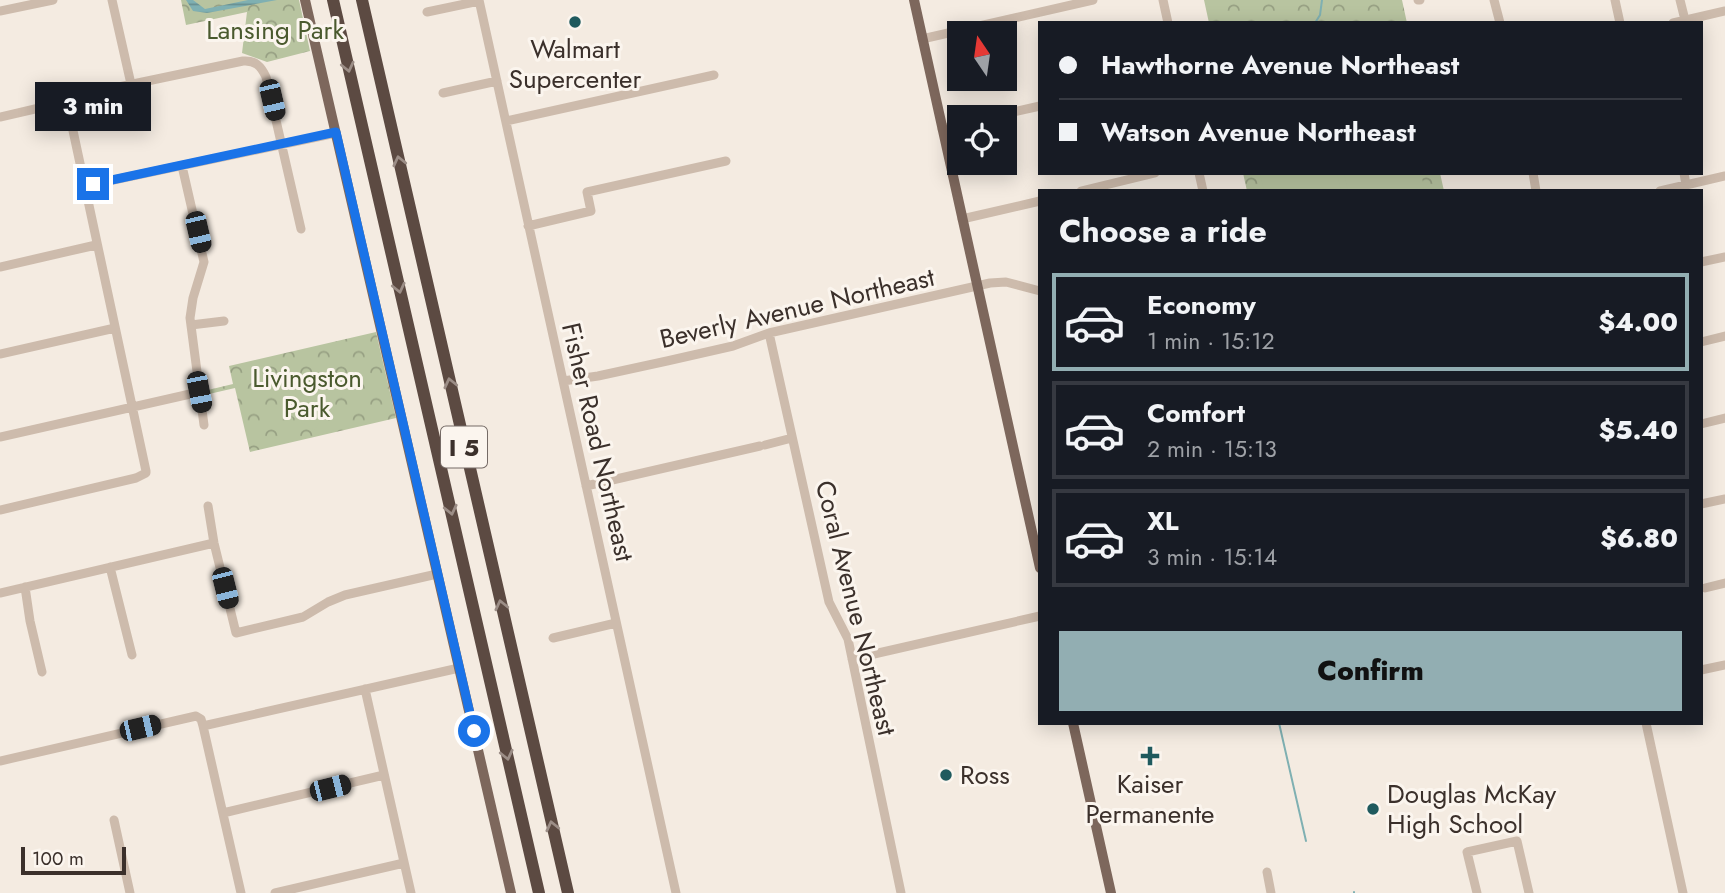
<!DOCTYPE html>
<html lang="en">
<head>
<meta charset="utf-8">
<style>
	:root { --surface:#171b24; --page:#242831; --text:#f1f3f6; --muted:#9ea1a6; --line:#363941; --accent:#92aeb2 }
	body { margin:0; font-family:Jost,sans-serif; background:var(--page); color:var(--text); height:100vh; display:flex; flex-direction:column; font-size:26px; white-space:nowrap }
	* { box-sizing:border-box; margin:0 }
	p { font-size:23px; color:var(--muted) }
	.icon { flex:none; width:38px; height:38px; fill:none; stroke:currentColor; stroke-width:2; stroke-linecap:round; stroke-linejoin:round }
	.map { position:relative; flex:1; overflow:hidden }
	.drawer { position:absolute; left:1038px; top:189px; width:665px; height:536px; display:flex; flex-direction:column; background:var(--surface); border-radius:0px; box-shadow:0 4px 18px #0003 }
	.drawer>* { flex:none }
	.guide { position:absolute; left:1038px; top:21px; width:665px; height:154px; border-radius:0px; box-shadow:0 4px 18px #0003; display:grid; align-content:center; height:154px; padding:0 21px; background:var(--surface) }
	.needle { width:46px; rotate:347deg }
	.controls { position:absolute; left:947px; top:21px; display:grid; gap:14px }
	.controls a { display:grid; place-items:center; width:70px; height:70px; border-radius:0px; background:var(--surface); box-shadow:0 4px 18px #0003; font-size:35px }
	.scale { position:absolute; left:21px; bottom:18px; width:105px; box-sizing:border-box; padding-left:7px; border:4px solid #3b302b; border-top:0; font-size:19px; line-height:24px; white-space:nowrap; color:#3b302b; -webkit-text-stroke:5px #fbf5ee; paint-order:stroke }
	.end { position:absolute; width:32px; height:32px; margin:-16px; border:9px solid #1a73e8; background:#fff; box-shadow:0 0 0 4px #fff }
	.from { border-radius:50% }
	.bubble { position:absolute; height:49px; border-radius:0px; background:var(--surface); box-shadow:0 4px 18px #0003; font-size:23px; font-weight:800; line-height:49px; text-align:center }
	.car { position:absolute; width:21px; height:42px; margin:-21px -10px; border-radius:9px; box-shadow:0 0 5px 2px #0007; background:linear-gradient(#222 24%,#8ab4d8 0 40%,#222 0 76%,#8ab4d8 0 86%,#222 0) }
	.guide b { display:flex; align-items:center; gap:24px; height:66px; font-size:26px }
	.guide b+b { border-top:2px solid var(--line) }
	.guide i { width:18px; height:18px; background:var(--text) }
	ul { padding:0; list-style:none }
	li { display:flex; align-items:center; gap:21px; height:98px; margin:0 14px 10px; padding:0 7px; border:4px solid var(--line); border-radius:0px }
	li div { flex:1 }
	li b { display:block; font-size:26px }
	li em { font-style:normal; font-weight:800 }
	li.on { border-color:var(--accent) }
	li>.icon { width:63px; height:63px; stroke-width:1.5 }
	h2 { padding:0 21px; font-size:32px; line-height:84px }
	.primary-button { display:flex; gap:14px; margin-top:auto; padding:14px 21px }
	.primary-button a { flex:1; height:80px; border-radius:0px; background:var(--accent); color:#111; font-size:28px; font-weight:800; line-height:80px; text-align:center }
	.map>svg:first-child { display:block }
	.forest { fill:url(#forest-crowns) }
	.pitch { fill:#b8c4a0 }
	.water { fill:url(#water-rules) }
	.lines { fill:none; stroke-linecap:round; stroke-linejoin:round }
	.stream { stroke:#7fb0b2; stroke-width:2 }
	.minor { stroke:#cdbbac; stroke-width:9 }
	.major { stroke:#7d675c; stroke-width:10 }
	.highway { stroke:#5c4a42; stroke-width:12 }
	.oneway { stroke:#9c8e87 }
	.route { stroke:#1a73e8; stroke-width:9 }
	.poi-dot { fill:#1f5a5e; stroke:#fbf5ee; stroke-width:2.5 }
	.labels { text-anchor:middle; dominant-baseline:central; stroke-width:6; stroke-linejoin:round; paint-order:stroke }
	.shield { fill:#fbf5ee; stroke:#756b66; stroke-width:2 }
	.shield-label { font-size:24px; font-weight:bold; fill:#3b302b }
	.park-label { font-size:26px; fill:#4a5a2e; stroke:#fbf5ee }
	.poi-label { font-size:26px; fill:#3b302b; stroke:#fbf5ee }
	.street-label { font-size:26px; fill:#3b302b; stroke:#fbf5ee }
</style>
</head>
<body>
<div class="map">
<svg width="1725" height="893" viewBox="0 0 1725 893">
	<defs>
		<pattern id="forest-crowns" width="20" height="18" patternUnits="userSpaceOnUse" patternTransform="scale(1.75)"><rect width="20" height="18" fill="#b8c4a0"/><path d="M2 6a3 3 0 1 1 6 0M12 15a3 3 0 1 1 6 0" fill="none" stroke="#97a083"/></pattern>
		<pattern id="water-rules" width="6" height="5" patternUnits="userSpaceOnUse" patternTransform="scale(1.75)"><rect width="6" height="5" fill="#7fb0b2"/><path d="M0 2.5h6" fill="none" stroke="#699091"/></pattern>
	</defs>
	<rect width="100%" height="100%" fill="#f4ebe1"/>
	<!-- forest -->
	<path class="forest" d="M181,0H299L310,51L267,62L242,53L247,12L186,25Z
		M1204,0H1402L1407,23H1209Z
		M1243,173H1440L1444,191H1247Z
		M376,332L396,418L250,452L235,388L209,394L208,390L233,384L229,366Z"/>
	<!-- pitch -->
	<path class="pitch" d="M1260,173H1337L1341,191H1264Z
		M1344,173H1421L1424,187L1407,191H1348Z
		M310,383L326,393L313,413L322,419L314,430L290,415Z"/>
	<!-- water -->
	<path class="water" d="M186,0H193L205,9L248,0H277L207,13L193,11Z"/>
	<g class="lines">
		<!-- stream -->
		<path class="stream" d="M1315,23L1320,15L1322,0
			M1279,723L1306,841
			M1354,892V893"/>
		<!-- minor -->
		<path class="minor" d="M112,0L131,84
			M479,0L676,893
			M1163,0L1168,23
			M1418,0H1420
			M1494,0L1500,23
			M1615,0L1620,23
			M1680,0L1685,20
			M0,11L53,0
			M427,12L479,1
			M1673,23L1725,11
			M922,39L1093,0
			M443,93L497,81
			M0,117L52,105L66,98L243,61C255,60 261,66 266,77L301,229
			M991,117L1040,106
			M506,121L714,75
			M942,129L959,125
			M182,166L204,262L193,298L190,318L204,425
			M1199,173L1203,191
			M1533,173L1536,191
			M1684,173L1686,185
			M85,186L336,133
			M1081,191L1155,173
			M1660,191L1725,176
			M962,219L1040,201
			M528,226L591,211L587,192L726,161
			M1701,262L1725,257
			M0,267L96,245
			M191,325L224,321
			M769,333L829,602L848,639L901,893
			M1701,342L1725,336
			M0,354L115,328
			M563,381L598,376L667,361L733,346L769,333L990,283L1006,282L1040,291
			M1701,424L1725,418
			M0,437L199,392
			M765,445L792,438
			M586,486L760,446
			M1701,504L1725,499
			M208,506L214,543L236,633L303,617L328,602L345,595L437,574
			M0,510L136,478L146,473V471L66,98
			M110,567L132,655
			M25,587L30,621L42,672
			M1705,588L1725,583
			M0,593L214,543
			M553,638L616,623
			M852,659L1040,616
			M1701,670L1725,665
			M365,689L411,893
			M1646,723L1683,893
			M203,726L459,668
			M0,761L196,716L201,719L203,726L241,893
			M223,813L384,775
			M114,820L130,893
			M1267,872L1271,893
			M275,893L404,863
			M1477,893L1467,852L1517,841L1529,893"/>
		<!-- major -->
		<path class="major" d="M305,0L511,893
			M914,0L1040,568
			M1073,723L1111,893"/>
		<!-- highway -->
		<path class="highway" d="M333,0L539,893
			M362,0L568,893"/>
	</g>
	<!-- one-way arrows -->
	<defs><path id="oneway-chevron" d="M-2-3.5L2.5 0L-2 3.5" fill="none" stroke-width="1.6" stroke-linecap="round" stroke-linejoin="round" transform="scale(1.75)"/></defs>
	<g class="oneway">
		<use href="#oneway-chevron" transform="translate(348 67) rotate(77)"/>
		<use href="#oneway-chevron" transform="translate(399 161) rotate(-103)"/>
		<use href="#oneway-chevron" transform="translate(399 288) rotate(77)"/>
		<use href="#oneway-chevron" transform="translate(450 383) rotate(-103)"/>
		<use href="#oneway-chevron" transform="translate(451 510) rotate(77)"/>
		<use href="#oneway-chevron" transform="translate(501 605) rotate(-103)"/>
		<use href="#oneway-chevron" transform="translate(507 755) rotate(77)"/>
		<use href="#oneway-chevron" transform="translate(552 826) rotate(-103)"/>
	</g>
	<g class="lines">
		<!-- route -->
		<path class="route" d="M93,184L336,132L474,731"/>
	</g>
	<!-- markers -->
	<g class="poi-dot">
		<circle cx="575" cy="22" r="7"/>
		<path d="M1146.5 745.5h7v7h7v7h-7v7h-7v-7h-7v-7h7z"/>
		<circle cx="946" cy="775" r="7"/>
		<circle cx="1373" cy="809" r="7"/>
	</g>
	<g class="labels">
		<!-- shield labels -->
		<rect class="shield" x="441" y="426.5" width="46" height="41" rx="5"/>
		<g class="shield-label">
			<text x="464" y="447">I 5</text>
		</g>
		<!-- park labels -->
		<g class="park-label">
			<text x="275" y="30">Lansing Park</text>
			<text x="307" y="378">Livingston<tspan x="307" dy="30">Park</tspan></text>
		</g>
		<!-- poi labels -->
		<g class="poi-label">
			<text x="575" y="49">Walmart<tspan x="575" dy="30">Supercenter</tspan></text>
			<text x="960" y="775" text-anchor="start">Ross</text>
			<text x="1150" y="784">Kaiser<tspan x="1150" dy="30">Permanente</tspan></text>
			<text x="1387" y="794" text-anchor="start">Douglas McKay<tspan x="1387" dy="30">High School</tspan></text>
		</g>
		<!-- street labels -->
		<g class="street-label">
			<text transform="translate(797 308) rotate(-13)">Beverly Avenue Northeast</text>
			<text transform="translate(598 442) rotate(77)">Fisher Road Northeast</text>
			<text transform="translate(856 608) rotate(76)">Coral Avenue Northeast</text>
		</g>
	</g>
</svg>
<div class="controls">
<a><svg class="needle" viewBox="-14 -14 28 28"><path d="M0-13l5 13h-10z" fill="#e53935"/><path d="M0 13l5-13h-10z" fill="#9ea1a6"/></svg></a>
<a><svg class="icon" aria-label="locate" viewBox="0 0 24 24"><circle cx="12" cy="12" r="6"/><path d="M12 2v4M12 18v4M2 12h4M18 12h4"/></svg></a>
</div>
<div class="scale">100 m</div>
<i class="end from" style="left:474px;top:731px"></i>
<i class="end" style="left:93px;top:184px"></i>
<div class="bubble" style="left:35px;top:82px;width:116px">3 min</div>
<i class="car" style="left:272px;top:100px;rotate:167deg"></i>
<i class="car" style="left:198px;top:232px;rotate:167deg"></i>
<i class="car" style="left:199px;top:392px;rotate:169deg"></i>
<i class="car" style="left:225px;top:588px;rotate:166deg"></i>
<i class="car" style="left:140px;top:728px;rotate:77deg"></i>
<i class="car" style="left:330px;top:788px;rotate:76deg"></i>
<div class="guide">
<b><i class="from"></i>Hawthorne Avenue Northeast</b>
<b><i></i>Watson Avenue Northeast</b>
</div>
<section class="drawer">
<h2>Choose a ride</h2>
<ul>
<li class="on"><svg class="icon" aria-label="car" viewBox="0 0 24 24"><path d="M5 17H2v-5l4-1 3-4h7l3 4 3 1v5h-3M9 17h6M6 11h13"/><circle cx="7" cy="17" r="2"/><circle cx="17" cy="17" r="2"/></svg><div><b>Economy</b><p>1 min · 15:12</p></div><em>$4.00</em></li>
<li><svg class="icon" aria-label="car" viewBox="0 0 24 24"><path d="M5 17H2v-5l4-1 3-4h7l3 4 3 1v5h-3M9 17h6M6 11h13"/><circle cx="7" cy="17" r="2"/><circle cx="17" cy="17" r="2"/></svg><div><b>Comfort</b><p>2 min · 15:13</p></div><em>$5.40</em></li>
<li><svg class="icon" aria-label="car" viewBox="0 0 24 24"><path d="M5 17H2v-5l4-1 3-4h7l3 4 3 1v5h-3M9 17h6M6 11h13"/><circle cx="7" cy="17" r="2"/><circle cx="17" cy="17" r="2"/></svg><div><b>XL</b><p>3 min · 15:14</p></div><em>$6.80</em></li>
</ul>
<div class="primary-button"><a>Confirm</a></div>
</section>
</div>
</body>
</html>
